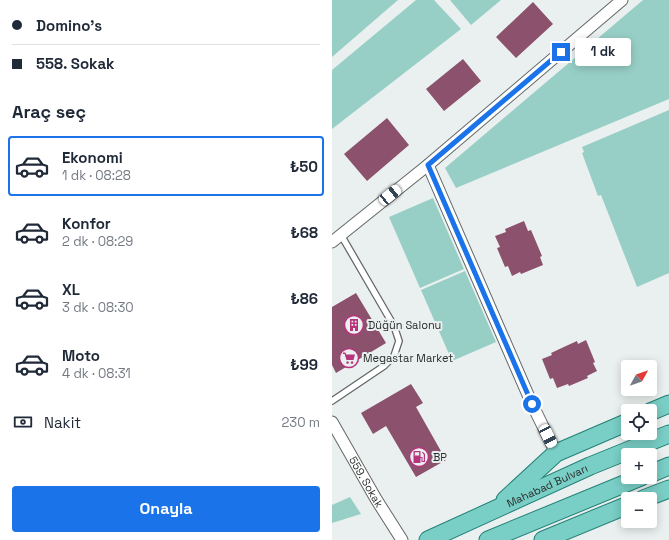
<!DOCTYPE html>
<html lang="tr">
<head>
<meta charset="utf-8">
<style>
	:root { --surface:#fff; --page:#f2f2f3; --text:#1f2937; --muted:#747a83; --line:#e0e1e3; --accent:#1a73e8 }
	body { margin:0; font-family:"Space Grotesk",sans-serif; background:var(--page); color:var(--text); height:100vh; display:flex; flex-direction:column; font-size:15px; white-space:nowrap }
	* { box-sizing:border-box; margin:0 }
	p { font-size:13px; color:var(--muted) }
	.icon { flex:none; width:22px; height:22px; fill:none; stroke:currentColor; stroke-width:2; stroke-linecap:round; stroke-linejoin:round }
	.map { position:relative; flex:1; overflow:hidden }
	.side { display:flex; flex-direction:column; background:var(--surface); width:332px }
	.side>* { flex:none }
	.guide { display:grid; align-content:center; height:88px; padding:0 12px; background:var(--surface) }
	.needle { width:26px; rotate:50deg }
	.tools { position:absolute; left:289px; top:360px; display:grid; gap:8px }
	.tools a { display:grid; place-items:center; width:36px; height:36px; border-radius:4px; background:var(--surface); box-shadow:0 2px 10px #0003; font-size:20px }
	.end { position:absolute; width:18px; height:18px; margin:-9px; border:5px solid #1a73e8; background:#fff; box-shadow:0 0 0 2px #fff }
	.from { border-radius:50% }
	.bubble { position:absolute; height:28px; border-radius:4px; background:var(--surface); box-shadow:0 2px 10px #0003; font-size:13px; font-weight:800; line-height:28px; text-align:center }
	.car { position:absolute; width:12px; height:24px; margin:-12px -6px; border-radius:5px; box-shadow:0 0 3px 1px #0007; background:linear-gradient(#fff 24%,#345 0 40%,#fff 0 76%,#345 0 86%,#fff 0) }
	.guide b { display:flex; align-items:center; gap:14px; height:38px; font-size:15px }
	.guide b+b { border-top:1px solid var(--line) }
	.guide i { width:10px; height:10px; background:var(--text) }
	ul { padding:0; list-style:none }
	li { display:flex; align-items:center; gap:12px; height:60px; margin:0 8px 6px; padding:0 4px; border:2px solid transparent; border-radius:4px }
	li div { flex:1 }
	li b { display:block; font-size:15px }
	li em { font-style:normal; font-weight:800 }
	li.on { border-color:var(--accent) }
	li>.icon { width:36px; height:36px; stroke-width:1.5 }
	h2 { padding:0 12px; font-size:18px; line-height:48px }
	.pay { display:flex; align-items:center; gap:10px; height:44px; padding:0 12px; font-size:15px }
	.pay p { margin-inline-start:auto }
	.primary-button { display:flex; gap:8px; margin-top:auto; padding:8px 12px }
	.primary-button a { flex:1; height:46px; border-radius:4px; background:var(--accent); color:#fff; font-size:16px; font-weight:800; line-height:46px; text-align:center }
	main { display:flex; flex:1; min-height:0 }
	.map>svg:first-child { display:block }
	.green { fill:#97cfc6 }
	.building { fill:#8b516d }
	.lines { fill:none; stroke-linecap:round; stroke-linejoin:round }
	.lane-casing { stroke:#626766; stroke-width:8 }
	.street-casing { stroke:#626766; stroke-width:13 }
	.primary-casing { stroke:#238076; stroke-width:19 }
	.lane { stroke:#fff; stroke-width:5.5 }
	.street { stroke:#fff; stroke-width:11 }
	.primary { stroke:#79cec5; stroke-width:17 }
	.route { stroke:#1a73e8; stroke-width:5 }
	.labels { text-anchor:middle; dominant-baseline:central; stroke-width:4; stroke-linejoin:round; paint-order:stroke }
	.poi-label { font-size:11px; fill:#2a2c2c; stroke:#eaf0ef; text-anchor:start }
	.street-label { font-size:11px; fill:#2a2c2c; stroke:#eaf0ef }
</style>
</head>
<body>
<main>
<section class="side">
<div class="guide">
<b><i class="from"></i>Domino's</b>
<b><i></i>558. Sokak</b>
</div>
<h2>Araç seç</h2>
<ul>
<li class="on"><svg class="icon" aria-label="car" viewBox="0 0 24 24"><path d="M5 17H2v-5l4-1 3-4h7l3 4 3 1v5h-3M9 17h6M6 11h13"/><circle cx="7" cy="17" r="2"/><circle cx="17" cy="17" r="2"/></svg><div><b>Ekonomi</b><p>1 dk · 08:28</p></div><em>₺50</em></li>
<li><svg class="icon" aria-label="car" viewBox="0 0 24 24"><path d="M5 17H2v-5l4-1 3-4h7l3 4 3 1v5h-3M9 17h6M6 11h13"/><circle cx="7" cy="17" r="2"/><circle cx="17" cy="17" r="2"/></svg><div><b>Konfor</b><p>2 dk · 08:29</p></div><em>₺68</em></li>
<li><svg class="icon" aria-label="car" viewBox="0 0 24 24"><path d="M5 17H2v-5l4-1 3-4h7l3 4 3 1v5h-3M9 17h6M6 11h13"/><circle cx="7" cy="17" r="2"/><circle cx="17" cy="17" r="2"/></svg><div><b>XL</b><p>3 dk · 08:30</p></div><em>₺86</em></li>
<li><svg class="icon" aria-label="car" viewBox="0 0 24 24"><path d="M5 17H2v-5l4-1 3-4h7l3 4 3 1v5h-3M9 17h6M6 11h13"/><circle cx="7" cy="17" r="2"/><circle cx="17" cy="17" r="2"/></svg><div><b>Moto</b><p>4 dk · 08:31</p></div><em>₺99</em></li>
</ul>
<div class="pay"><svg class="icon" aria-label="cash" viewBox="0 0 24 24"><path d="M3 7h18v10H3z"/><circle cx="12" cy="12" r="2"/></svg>Nakit<p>230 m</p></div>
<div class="primary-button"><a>Onayla</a></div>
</section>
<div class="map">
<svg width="337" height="540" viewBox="0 0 337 540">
	<rect width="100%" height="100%" fill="#eaf0ef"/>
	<!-- green -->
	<path class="green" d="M0,0H66L0,57Z
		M84,0H102L129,29L0,129V70Z
		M118,0H169L139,25Z
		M311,0H337V99L124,188L113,168Z
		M337,110V273L305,287L269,195L266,196L250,153L252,152L250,147Z
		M101,198L132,269L88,288L57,217Z
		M133,271L164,342L120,361L89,290Z
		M18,497L29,514L0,523V505Z"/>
	<!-- building -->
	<path class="building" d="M201,2L221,24L184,58L164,37Z
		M131,59L149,81L112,111L94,89Z
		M55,118L77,145L35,181L12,154Z
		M192,221L196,231L199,230L210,256L208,257L211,265L189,274L188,272L180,276L176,266L173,267L165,248L168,247L163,236L174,232L173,229Z
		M24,293L54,343L4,373L0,365V307Z
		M254,340L263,362L261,363L265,371L255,376L256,378L237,386L236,384L225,388L221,378L218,379L210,359L220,355L219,353L234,346L245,341L246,344Z
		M79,384L91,403L84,407L114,460L84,477L54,426L41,434L29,413Z"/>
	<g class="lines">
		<!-- lane casing -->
		<g class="lane-casing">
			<path id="lane" d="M0,401L52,366L62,356L67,341L62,326L9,235"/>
		</g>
		<!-- street casing -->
		<g class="street-casing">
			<g id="street">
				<path d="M96,165L200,404L224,453"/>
				<path d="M0,242L96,165L290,0"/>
				<path id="s1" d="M0,422L44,499L70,540"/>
			</g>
		</g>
		<!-- primary casing -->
		<g class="primary-casing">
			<g id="primary">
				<path d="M318,412L337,404"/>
				<path d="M318,474L337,466"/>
				<path d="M311,499L337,489"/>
				<path d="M173,500L224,453L296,422"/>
				<path id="s2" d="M96,540L258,466L337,434"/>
				<path d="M156,540L309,477"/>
				<path d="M211,540L296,505"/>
			</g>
		</g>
		<!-- lane -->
		<use href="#lane" class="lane"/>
		<!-- street -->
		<use href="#street" class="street"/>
		<!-- primary -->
		<use href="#primary" class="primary"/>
	</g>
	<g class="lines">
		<!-- route -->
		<path class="route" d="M200,404L96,165L229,52"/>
	</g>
	<!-- icons -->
	<defs>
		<g id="building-ring" transform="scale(1)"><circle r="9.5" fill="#eaf0ef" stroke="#b7357d" stroke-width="1.5"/><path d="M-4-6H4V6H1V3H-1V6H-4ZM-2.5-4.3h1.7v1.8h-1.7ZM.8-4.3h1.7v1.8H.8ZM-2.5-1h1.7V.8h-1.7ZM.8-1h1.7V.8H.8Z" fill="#b7357d"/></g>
		<g id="supermarket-ring" transform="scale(1)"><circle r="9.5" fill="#eaf0ef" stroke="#b7357d" stroke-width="1.5"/><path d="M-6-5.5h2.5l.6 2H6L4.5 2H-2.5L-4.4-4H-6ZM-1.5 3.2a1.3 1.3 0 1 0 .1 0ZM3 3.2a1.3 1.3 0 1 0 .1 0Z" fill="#b7357d"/></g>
		<g id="fuel-ring" transform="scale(1)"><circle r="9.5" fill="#eaf0ef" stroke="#b7357d" stroke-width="1.5"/><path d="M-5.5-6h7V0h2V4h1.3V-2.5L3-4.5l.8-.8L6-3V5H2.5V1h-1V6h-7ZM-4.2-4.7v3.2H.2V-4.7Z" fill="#b7357d"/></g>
	</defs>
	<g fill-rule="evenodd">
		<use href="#building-ring" x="22" y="325"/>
		<use href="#supermarket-ring" x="17" y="358"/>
		<use href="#fuel-ring" x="87" y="457"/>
	</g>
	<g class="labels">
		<!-- poi labels -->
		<g class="poi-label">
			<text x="36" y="325">Düğün Salonu</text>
			<text x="31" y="358">Megastar Market</text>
			<text x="101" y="457">BP</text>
		</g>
		<!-- street labels -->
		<g class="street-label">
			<text stroke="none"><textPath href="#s1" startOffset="69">559. Sokak</textPath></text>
			<text stroke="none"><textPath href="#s2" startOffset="131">Mahabad Bulvarı</textPath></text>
		</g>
	</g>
</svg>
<div class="tools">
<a><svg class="needle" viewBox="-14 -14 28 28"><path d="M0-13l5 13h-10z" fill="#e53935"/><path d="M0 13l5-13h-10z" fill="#747a83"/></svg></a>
<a><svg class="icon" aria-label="locate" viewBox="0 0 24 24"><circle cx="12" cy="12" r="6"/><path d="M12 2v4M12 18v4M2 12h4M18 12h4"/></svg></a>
<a>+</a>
<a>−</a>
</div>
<i class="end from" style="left:200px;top:404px"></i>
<i class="end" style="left:229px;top:52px"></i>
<div class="bubble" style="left:243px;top:38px;width:56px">1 dk</div>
<i class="car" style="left:58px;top:195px;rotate:51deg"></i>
<i class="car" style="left:216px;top:436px;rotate:154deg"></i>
</div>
</main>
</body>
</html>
